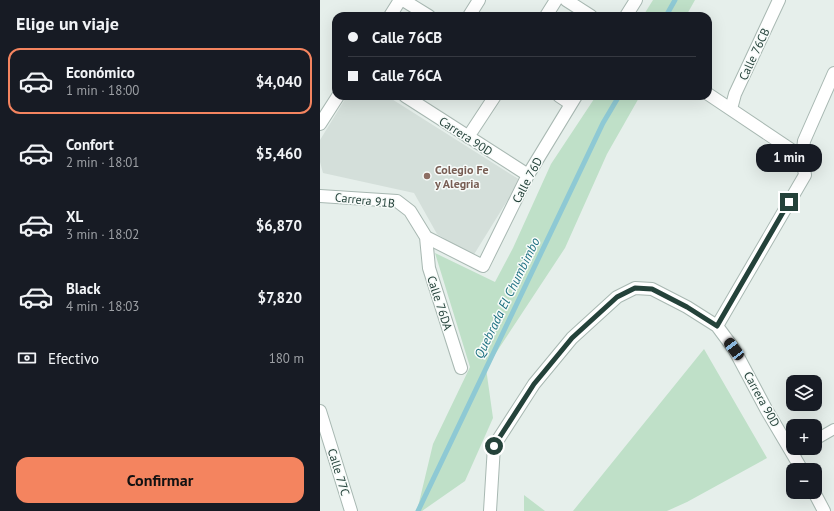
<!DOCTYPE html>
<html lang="es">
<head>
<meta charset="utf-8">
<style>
	:root { --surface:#171b24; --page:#242831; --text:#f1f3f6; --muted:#9ea1a6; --line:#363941; --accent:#f4845f }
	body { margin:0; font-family:"PT Sans",sans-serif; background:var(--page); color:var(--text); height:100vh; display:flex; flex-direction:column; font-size:15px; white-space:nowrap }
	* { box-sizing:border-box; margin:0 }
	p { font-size:13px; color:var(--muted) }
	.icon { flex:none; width:22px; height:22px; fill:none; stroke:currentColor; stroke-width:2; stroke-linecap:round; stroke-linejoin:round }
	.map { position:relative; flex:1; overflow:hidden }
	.details { display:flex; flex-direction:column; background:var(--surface); width:320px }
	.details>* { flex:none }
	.hud { position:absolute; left:12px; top:12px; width:380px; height:88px; border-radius:12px; box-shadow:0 4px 16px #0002; display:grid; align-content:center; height:88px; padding:0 16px; background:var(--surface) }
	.fabs { position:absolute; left:466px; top:375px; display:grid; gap:8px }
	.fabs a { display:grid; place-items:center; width:36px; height:36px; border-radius:8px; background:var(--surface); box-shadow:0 4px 16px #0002; font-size:20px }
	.end { position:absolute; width:18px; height:18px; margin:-9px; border:5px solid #24423a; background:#fff; box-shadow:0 0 0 2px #fff }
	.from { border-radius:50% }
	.bubble { position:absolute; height:28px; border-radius:12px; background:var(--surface); box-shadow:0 4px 16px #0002; font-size:13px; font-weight:700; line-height:28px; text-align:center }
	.car { position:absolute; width:12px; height:24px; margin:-12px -6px; border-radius:5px; box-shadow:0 0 3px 1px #0007; background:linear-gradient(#222 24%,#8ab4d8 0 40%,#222 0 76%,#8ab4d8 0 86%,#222 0) }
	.hud b { display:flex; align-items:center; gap:14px; height:38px; font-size:15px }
	.hud b+b { border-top:1px solid var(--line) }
	.hud i { width:10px; height:10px; background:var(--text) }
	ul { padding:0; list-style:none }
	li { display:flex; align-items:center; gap:12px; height:66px; margin:0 8px 6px; padding:0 8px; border:2px solid transparent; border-radius:12px }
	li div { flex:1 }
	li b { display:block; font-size:15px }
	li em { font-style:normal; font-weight:700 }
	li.active { border-color:var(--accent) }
	li>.icon { width:36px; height:36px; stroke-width:1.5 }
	h2 { padding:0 16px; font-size:18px; line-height:48px }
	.pay { display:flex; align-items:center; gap:10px; height:44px; padding:0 16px; font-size:15px }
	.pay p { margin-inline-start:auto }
	.button { display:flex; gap:8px; margin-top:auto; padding:8px 16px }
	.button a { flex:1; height:46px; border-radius:12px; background:var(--accent); color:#111; font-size:16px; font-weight:700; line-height:46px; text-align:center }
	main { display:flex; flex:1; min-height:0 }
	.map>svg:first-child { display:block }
	.built { fill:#d4dfda }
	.green { fill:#bfe0c8 }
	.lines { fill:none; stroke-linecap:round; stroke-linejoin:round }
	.stream { stroke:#8ec9d4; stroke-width:5 }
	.lane-casing { stroke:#a8b8b2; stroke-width:12 }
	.street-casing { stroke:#a8b8b2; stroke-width:14 }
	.lane { stroke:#fff; stroke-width:10 }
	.street { stroke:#fff; stroke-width:12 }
	.route { stroke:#24423a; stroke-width:5 }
	.education-dot { fill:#8d6e63; stroke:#f7fbf9; stroke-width:1.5 }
	.labels { text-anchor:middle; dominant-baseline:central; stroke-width:3; stroke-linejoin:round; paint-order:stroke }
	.street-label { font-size:12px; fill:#24423a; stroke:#f7fbf9 }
	.education-label { font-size:12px; font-weight:bold; fill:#785e54; stroke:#f7fbf9; text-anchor:start }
	.water-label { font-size:13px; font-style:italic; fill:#1c6f80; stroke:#f7fbf9 }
</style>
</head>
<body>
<main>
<section class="details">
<h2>Elige un viaje</h2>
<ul>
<li class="active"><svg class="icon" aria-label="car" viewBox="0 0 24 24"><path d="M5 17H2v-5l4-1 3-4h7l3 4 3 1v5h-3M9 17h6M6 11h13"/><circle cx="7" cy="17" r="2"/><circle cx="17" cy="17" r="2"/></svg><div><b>Económico</b><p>1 min · 18:00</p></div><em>$4,040</em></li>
<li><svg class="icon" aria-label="car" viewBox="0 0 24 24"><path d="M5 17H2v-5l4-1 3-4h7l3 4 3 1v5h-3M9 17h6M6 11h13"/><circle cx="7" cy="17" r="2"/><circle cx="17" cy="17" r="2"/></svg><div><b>Confort</b><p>2 min · 18:01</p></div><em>$5,460</em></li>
<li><svg class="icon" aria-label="car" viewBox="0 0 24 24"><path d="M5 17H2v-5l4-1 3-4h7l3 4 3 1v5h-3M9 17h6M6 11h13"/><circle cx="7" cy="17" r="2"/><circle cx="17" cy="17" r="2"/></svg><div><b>XL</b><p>3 min · 18:02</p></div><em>$6,870</em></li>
<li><svg class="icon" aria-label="car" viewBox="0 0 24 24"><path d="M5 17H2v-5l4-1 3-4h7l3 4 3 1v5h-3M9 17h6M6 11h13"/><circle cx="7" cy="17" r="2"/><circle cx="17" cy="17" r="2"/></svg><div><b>Black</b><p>4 min · 18:03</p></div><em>$7,820</em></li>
</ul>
<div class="pay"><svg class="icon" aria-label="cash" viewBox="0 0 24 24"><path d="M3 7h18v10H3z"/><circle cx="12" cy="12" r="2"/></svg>Efectivo<p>180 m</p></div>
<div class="button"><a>Confirmar</a></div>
</section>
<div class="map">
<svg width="514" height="511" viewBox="0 0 514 511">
	<rect width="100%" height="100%" fill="#e6efeb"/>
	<!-- built -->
	<path class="built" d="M27,96H67L200,180L153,256L117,234L94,193L3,173L0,162V140Z"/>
	<!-- green -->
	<path class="green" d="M333,0H375L366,16H323Z
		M276,96H320L287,154L245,248L166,368L173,418L145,481L102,511H97L113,444L150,367L115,253L175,282L193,248L231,164Z
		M384,349L447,458L367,502L347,511H253Z
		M204,495L225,511H204Z"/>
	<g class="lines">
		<!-- stream -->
		<path class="stream" d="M346,16L355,0
			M98,511L283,123L299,96"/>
		<!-- lane casing -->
		<g class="lane-casing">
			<path id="lane" d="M495,440L514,429
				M473,454L482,448"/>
		</g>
		<!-- street casing -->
		<g class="street-casing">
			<path id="street" d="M83,0L109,16
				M246,0L271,16
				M70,16L80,0
				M149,16L159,0
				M226,16L236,0
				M306,16L316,0
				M388,94L482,157
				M85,96L208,175
				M239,96L251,104
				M411,109L415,94L459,0
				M0,124L18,96
				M148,137L175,96
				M0,196L77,201L90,211L106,237L163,266L208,175L256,96
				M106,237L109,268L141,368
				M397,326L485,175L482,157L484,141L514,73
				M0,411L31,511
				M494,492L504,511
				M170,511L174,446L214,384L252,338L297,297L315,288L332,289L367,307L397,326L414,349L446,409L482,470"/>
		</g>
		<!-- lane -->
		<use href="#lane" class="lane"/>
		<!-- street -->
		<use href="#street" class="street"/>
	</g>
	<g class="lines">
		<!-- route -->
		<path class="route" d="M174,446L214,384L224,372L252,338L297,297L315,288L332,289L367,307L397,326L469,202"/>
	</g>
	<!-- markers -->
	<circle class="education-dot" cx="107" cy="176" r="4"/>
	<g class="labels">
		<!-- street labels -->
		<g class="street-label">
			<text transform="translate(434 54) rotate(-65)">Calle 76CB</text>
			<text transform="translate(146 136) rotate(33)">Carrera 90D</text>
			<text transform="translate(207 180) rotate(-62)">Calle 76D</text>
			<text transform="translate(45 200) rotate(6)">Carrera 91B</text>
			<text transform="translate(120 303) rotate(72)">Calle 76DA</text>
			<text transform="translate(442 399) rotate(61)">Carrera 90D</text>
			<text transform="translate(19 472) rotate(73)">Calle 77C</text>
		</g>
		<!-- education labels -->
		<g class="education-label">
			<text x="115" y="169">Colegio Fe<tspan x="115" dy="14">y Alegria</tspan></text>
		</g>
		<!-- water labels -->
		<g class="water-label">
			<text transform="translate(187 298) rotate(-64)">Quebrada El Chumbimbo</text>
		</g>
	</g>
</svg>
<div class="fabs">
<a><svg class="icon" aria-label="layers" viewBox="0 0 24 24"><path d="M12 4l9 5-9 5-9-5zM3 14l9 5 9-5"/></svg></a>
<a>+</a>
<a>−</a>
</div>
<i class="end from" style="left:174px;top:446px"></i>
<i class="end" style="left:469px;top:202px"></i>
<div class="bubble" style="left:436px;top:144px;width:66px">1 min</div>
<i class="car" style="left:414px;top:349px;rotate:323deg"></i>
<div class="hud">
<b><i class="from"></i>Calle 76CB</b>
<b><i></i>Calle 76CA</b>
</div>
</div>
</main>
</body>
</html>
